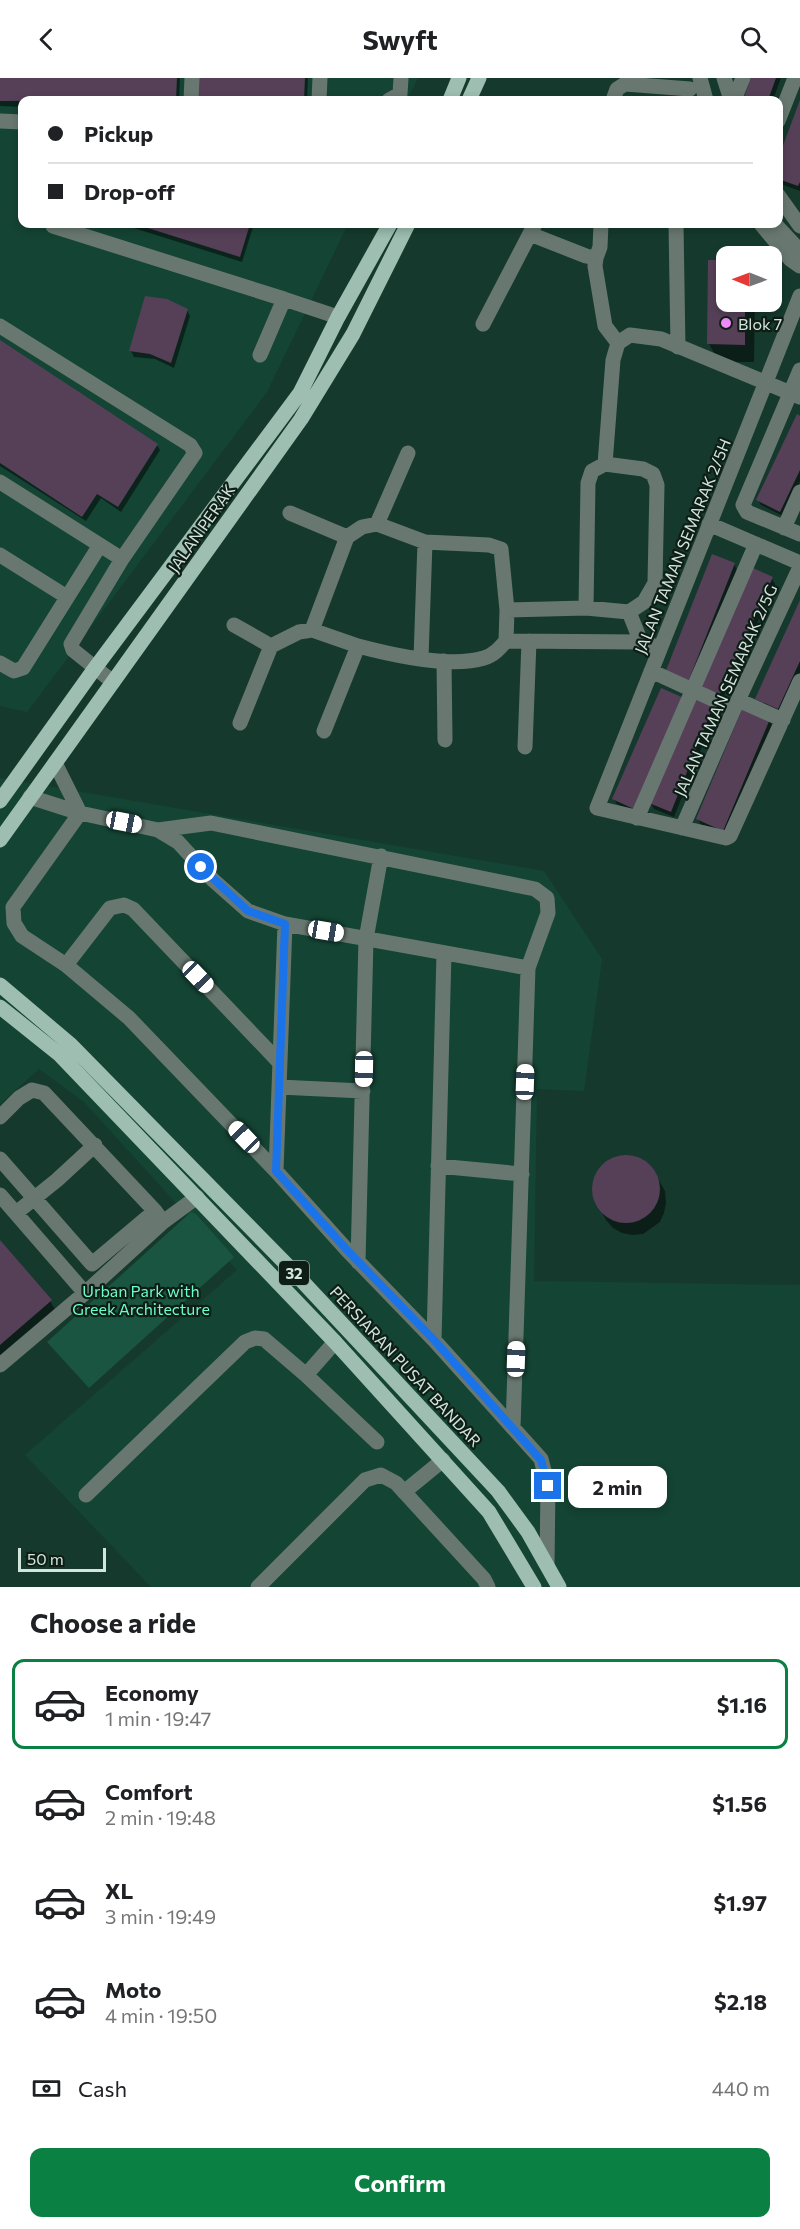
<!DOCTYPE html>
<html lang="en">
<head>
<meta charset="utf-8">
<style>
	:root { --surface:#fff; --page:#f2f2f2; --text:#202124; --muted:#757577; --line:#e0e0e0; --accent:#0b8043 }
	body { margin:0; font-family:Commissioner,sans-serif; background:var(--page); color:var(--text); height:100vh; display:flex; flex-direction:column; font-size:22px; white-space:nowrap }
	* { box-sizing:border-box; margin:0 }
	p { font-size:20px; color:var(--muted) }
	.icon { flex:none; width:33px; height:33px; fill:none; stroke:currentColor; stroke-width:2; stroke-linecap:round; stroke-linejoin:round }
	.map { position:relative; height:1509px; overflow:hidden }
	.details { display:flex; flex-direction:column; background:var(--surface); flex:1 }
	.details>* { flex:none }
	.hud { position:absolute; left:18px; top:18px; width:765px; height:132px; border-radius:12px; box-shadow:0 3px 9px #0003; display:grid; align-content:center; height:132px; padding:0 30px; background:var(--surface) }
	.needle { width:39px; rotate:271deg }
	.fabs { position:absolute; left:716px; top:168px; display:grid; gap:12px }
	.fabs a { display:grid; place-items:center; width:66px; height:66px; border-radius:12px; background:var(--surface); box-shadow:0 3px 9px #0003; font-size:30px }
	.scale { position:absolute; left:18px; bottom:15px; width:88px; box-sizing:border-box; padding-left:6px; border:3px solid #d2e6dd; border-top:0; font-size:16px; line-height:21px; white-space:nowrap; color:#d2e6dd; -webkit-text-stroke:4px #0e1e17; paint-order:stroke }
	.end { position:absolute; width:27px; height:27px; margin:-14px; border:8px solid #1a73e8; background:#fff; box-shadow:0 0 0 3px #fff }
	.from { border-radius:50% }
	.bubble { position:absolute; height:42px; border-radius:12px; background:var(--surface); box-shadow:0 3px 9px #0003; font-size:20px; font-weight:700; line-height:42px; text-align:center }
	.car { position:absolute; width:18px; height:36px; margin:-18px -9px; border-radius:8px; box-shadow:0 0 4px 2px #0007; background:linear-gradient(#fff 24%,#345 0 40%,#fff 0 76%,#345 0 86%,#fff 0) }
	.hud b { display:flex; align-items:center; gap:21px; height:57px; font-size:22px }
	.hud b+b { border-top:2px solid var(--line) }
	.hud i { width:15px; height:15px; background:var(--text) }
	ul { padding:0; list-style:none }
	li { display:flex; align-items:center; gap:18px; height:90px; margin:0 12px 9px; padding:0 18px; border:3px solid transparent; border-radius:12px }
	li div { flex:1 }
	li b { display:block; font-size:22px }
	li em { font-style:normal; font-weight:700 }
	li.current { border-color:var(--accent) }
	li>.icon { width:54px; height:54px; stroke-width:1.5 }
	h2 { padding:0 30px; font-size:27px; line-height:72px }
	.pay { display:flex; align-items:center; gap:15px; height:66px; padding:0 30px; font-size:22px }
	.pay p { margin-inline-start:auto }
	.action { display:flex; gap:12px; margin-top:auto; padding:12px 30px }
	.action a { flex:1; height:69px; border-radius:12px; background:var(--accent); color:#fff; font-size:24px; font-weight:700; line-height:69px; text-align:center }
	header { display:flex; justify-content:space-between; align-items:center; height:78px; padding:0 30px; background:var(--surface); font-size:27px; font-weight:700 }
	.map>svg:first-child { display:block }
	.built { fill:#144434 }
	.green { fill:#1a5541 }
	.shadow { fill:#0007 }
	.building { fill:#564058 }
	.lines { fill:none; stroke-linecap:round; stroke-linejoin:round }
	.minor { stroke:#687871; stroke-width:15 }
	.major { stroke:#9dbeb0; stroke-width:15 }
	.route { stroke:#1a73e8; stroke-width:8 }
	.poi-dot { fill:#ee8bf8; stroke:#0e1e17; stroke-width:2 }
	.labels { text-anchor:middle; dominant-baseline:central; stroke-width:4.5; stroke-linejoin:round; paint-order:stroke }
	.shield { fill:#0e1e17; stroke:#97aaa2; stroke-width:1.5 }
	.shield-label { font-size:15px; font-weight:bold; fill:#d2e6dd }
	.poi-label { font-size:16px; fill:#d2e6dd; stroke:#0e1e17; text-anchor:start }
	.street-label { font-size:16px; fill:#d2e6dd; stroke:#0e1e17 }
	.park-label { font-size:16px; fill:#6bfdca; stroke:#0e1e17 }
</style>
</head>
<body>
<header><svg class="icon" aria-label="back" viewBox="0 0 24 24"><path d="M15 5l-7 7 7 7"/></svg>Swyft<svg class="icon" aria-label="search" viewBox="0 0 24 24"><circle cx="10" cy="10" r="6"/><path d="M15 15l6 6"/></svg></header>
<div class="map">
<svg width="800" height="1509" viewBox="0 0 800 1509">
	<rect width="100%" height="100%" fill="#153a2d"/>
	<!-- built -->
	<path class="built" d="M0,0H418L407,22H22V146H348L267,314L27,634L0,628Z
		M0,700L544,793L602,881L584,1013L537,1011L534,1203L800,1207V1509H151L25,1377L237,1192L84,1024L39,991L0,1026Z"/>
	<!-- green -->
	<path class="green" d="M191,1134L196,1136L234,1179L89,1310L47,1264Z"/>
	<!-- shadow -->
	<path class="shadow" d="M0,0H180L179,22H22V29L0,28Z
		M199,0H308L307,22H198Z
		M752,0H781L773,22H744Z
		M800,26V113L778,105V86Z
		M121,146H254L242,184Z
		M726,183V224H755L754,284H719L709,266Z
		M146,219L187,232L190,238L174,290L155,281L134,279L131,273Z
		M0,264L157,367L160,372L121,434L101,420L86,443L0,388Z
		M800,340V403L783,438L761,427L758,422Z
		M734,486L737,492L689,614L668,606Z
		M772,501L775,506L721,624L702,616Z
		M800,526V594L781,636L760,626L757,621Z
		M686,626L637,735L617,726L613,720Z
		M713,628L716,633L674,739L654,731L651,725Z
		M769,642L772,647L726,758L701,747L698,741Z
		M622,1078H633L643,1083L652,1090L665,1113L666,1125L664,1135L660,1144L643,1156L632,1157L622,1155L613,1150L606,1142L594,1119L593,1109L596,1098L602,1088L611,1081Z
		M0,1164L50,1223L57,1235L0,1285Z"/>
	<!-- building -->
	<path class="building" d="M0,0H177L176,22L0,23Z
		M198,0H305L304,22H197Z
		M751,0H776L768,22H743Z
		M800,22V104L798,108L778,101V81Z
		M135,146H250L240,179Z
		M708,182H726V224H745V267L707,266Z
		M145,218L167,221L188,231L171,285L150,276L129,273Z
		M0,262L158,366L118,429L97,416L82,439L0,385Z
		M797,336L800,338V392L780,434L756,422Z
		M712,476L735,485L686,609L663,600Z
		M753,490L773,499L718,620L697,610Z
		M800,522V583L778,631L755,621Z
		M661,610L684,620L634,731L612,721Z
		M692,618L714,626L671,734L649,725Z
		M743,629L770,641L723,753L696,741Z
		M592 1111a34 34 0 1 1 68 0a34 34 0 1 1-68 0Z
		M0,1162L52,1222L0,1267Z"/>
	<g class="lines">
		<!-- minor -->
		<path class="minor" d="M700,0L706,22
			M724,0L731,22
			M191,22L192,0
			M319,22L320,0
			M389,22L400,16L401,0
			M613,22L617,11L625,6L690,11
			M734,22L743,0
			M0,43L22,44
			M778,43L795,0
			M778,117L800,148
			M676,146L678,269
			M761,146L790,181L800,188
			M775,146L800,173
			M53,148L284,221
			M530,156L586,178L596,180L600,169L601,146
			M596,180L595,188L605,248L618,265
			M800,218L597,730L726,760L730,758L800,603
			M483,246L535,146
			M0,248L190,367L195,375L122,481
			M260,277L284,221L338,239
			M800,292L743,427L747,434L800,456
			M0,404L122,481L71,566L73,572L113,604
			M290,435L347,459L312,552
			M377,446L408,375
			M709,446L800,485
			M784,450L800,414
			M0,477L67,519
			M586,530L629,534L644,524L655,505L657,407L653,396L643,391L605,386
			M507,532L586,530L588,405L592,393L605,386L613,282L618,265L630,257L661,261L800,319
			M629,534L641,564
			M234,547L271,568
			M506,563L641,564L660,570
			M421,580L425,464
			M444,583L445,662
			M0,585L14,593L23,590L100,467
			M651,593L734,631
			M738,622L783,642
			M240,645L271,568L299,554L312,552L358,568
			M324,653L358,568C392,577 451,590 484,580C494,577 500,570 506,563L507,532L501,471L489,467L425,464L377,446L362,449L347,459
			M525,669L529,563
			M55,685L80,735
			M30,719L80,735L158,752L178,764L213,802L248,833L285,846L528,890L513,1350
			M80,735L13,829L14,845L22,858L66,887L129,940L276,1093L347,1172L434,1262L541,1381L548,1408L547,1487
			M637,740L756,466
			M682,750L734,631L800,489
			M158,752L211,745L535,811L547,820L548,835L528,890
			M66,887L110,830L124,827L133,831L280,985
			M279,1009L363,1013
			M0,1039L19,1020L32,1012L44,1015L155,1133L163,1144
			M0,1081L92,1186L155,1133
			M438,1088L522,1096
			M276,1093L285,846
			M0,1117L85,1215
			M16,1135L57,1102L95,1067
			M358,1184L366,861L381,778
			M434,1262L444,875
			M0,1287L85,1215L163,1144L197,1119
			M306,1297L377,1364
			M404,1414L443,1382
			M86,1417L245,1264L255,1260L264,1261L306,1297L335,1264
			M258,1509L365,1402L381,1397L396,1405L484,1501L488,1509"/>
		<!-- major -->
		<path class="major" d="M450,22L459,0
			M469,22L479,0
			M0,723L95,590L300,315L338,239L390,146
			M0,762L301,341L353,256L408,146
			M0,907L71,967L288,1188L498,1413L528,1454L559,1509
			M0,929L60,977L335,1264L489,1434L534,1509"/>
	</g>
	<g class="lines">
		<!-- route -->
		<path class="route" d="M201,789L248,833L285,846L276,1093L347,1172L434,1262L541,1382L548,1408"/>
	</g>
	<!-- markers -->
	<circle class="poi-dot" cx="726" cy="245" r="6"/>
	<g class="labels">
		<!-- shield labels -->
		<rect class="shield" x="279" y="1183" width="30" height="24" rx="4.5"/>
		<g class="shield-label">
			<text x="294" y="1195">32</text>
		</g>
		<!-- poi labels -->
		<g class="poi-label">
			<text x="738" y="245">Blok 7</text>
		</g>
		<!-- street labels -->
		<g class="street-label">
			<text transform="translate(201 450) rotate(-55)">JALAN PERAK</text>
			<text transform="translate(682 468) rotate(-68)">JALAN TAMAN SEMARAK 2/5H</text>
			<text transform="translate(725 612) rotate(-66)">JALAN TAMAN SEMARAK 2/5G</text>
			<text transform="translate(406 1288) rotate(47)">PERSIARAN PUSAT BANDAR</text>
		</g>
		<!-- park labels -->
		<g class="park-label">
			<text x="141" y="1212">Urban Park with<tspan x="141" dy="18">Greek Architecture</tspan></text>
		</g>
	</g>
</svg>
<div class="fabs">
<a><svg class="needle" viewBox="-14 -14 28 28"><path d="M0-13l5 13h-10z" fill="#e53935"/><path d="M0 13l5-13h-10z" fill="#757577"/></svg></a>
</div>
<div class="scale">50 m</div>
<i class="end from" style="left:201px;top:789px"></i>
<i class="end" style="left:548px;top:1408px"></i>
<div class="bubble" style="left:568px;top:1388px;width:99px">2 min</div>
<i class="car" style="left:124px;top:744px;rotate:101deg"></i>
<i class="car" style="left:326px;top:853px;rotate:100deg"></i>
<i class="car" style="left:198px;top:899px;rotate:136deg"></i>
<i class="car" style="left:364px;top:991px;rotate:181deg"></i>
<i class="car" style="left:525px;top:1004px;rotate:2deg"></i>
<i class="car" style="left:244px;top:1059px;rotate:316deg"></i>
<i class="car" style="left:516px;top:1281px;rotate:2deg"></i>
<div class="hud">
<b><i class="from"></i>Pickup</b>
<b><i></i>Drop-off</b>
</div>
</div>
<section class="details">
<h2>Choose a ride</h2>
<ul>
<li class="current"><svg class="icon" aria-label="car" viewBox="0 0 24 24"><path d="M5 17H2v-5l4-1 3-4h7l3 4 3 1v5h-3M9 17h6M6 11h13"/><circle cx="7" cy="17" r="2"/><circle cx="17" cy="17" r="2"/></svg><div><b>Economy</b><p>1 min · 19:47</p></div><em>$1.16</em></li>
<li><svg class="icon" aria-label="car" viewBox="0 0 24 24"><path d="M5 17H2v-5l4-1 3-4h7l3 4 3 1v5h-3M9 17h6M6 11h13"/><circle cx="7" cy="17" r="2"/><circle cx="17" cy="17" r="2"/></svg><div><b>Comfort</b><p>2 min · 19:48</p></div><em>$1.56</em></li>
<li><svg class="icon" aria-label="car" viewBox="0 0 24 24"><path d="M5 17H2v-5l4-1 3-4h7l3 4 3 1v5h-3M9 17h6M6 11h13"/><circle cx="7" cy="17" r="2"/><circle cx="17" cy="17" r="2"/></svg><div><b>XL</b><p>3 min · 19:49</p></div><em>$1.97</em></li>
<li><svg class="icon" aria-label="car" viewBox="0 0 24 24"><path d="M5 17H2v-5l4-1 3-4h7l3 4 3 1v5h-3M9 17h6M6 11h13"/><circle cx="7" cy="17" r="2"/><circle cx="17" cy="17" r="2"/></svg><div><b>Moto</b><p>4 min · 19:50</p></div><em>$2.18</em></li>
</ul>
<div class="pay"><svg class="icon" aria-label="cash" viewBox="0 0 24 24"><path d="M3 7h18v10H3z"/><circle cx="12" cy="12" r="2"/></svg>Cash<p>440 m</p></div>
<div class="action"><a>Confirm</a></div>
</section>
</body>
</html>
